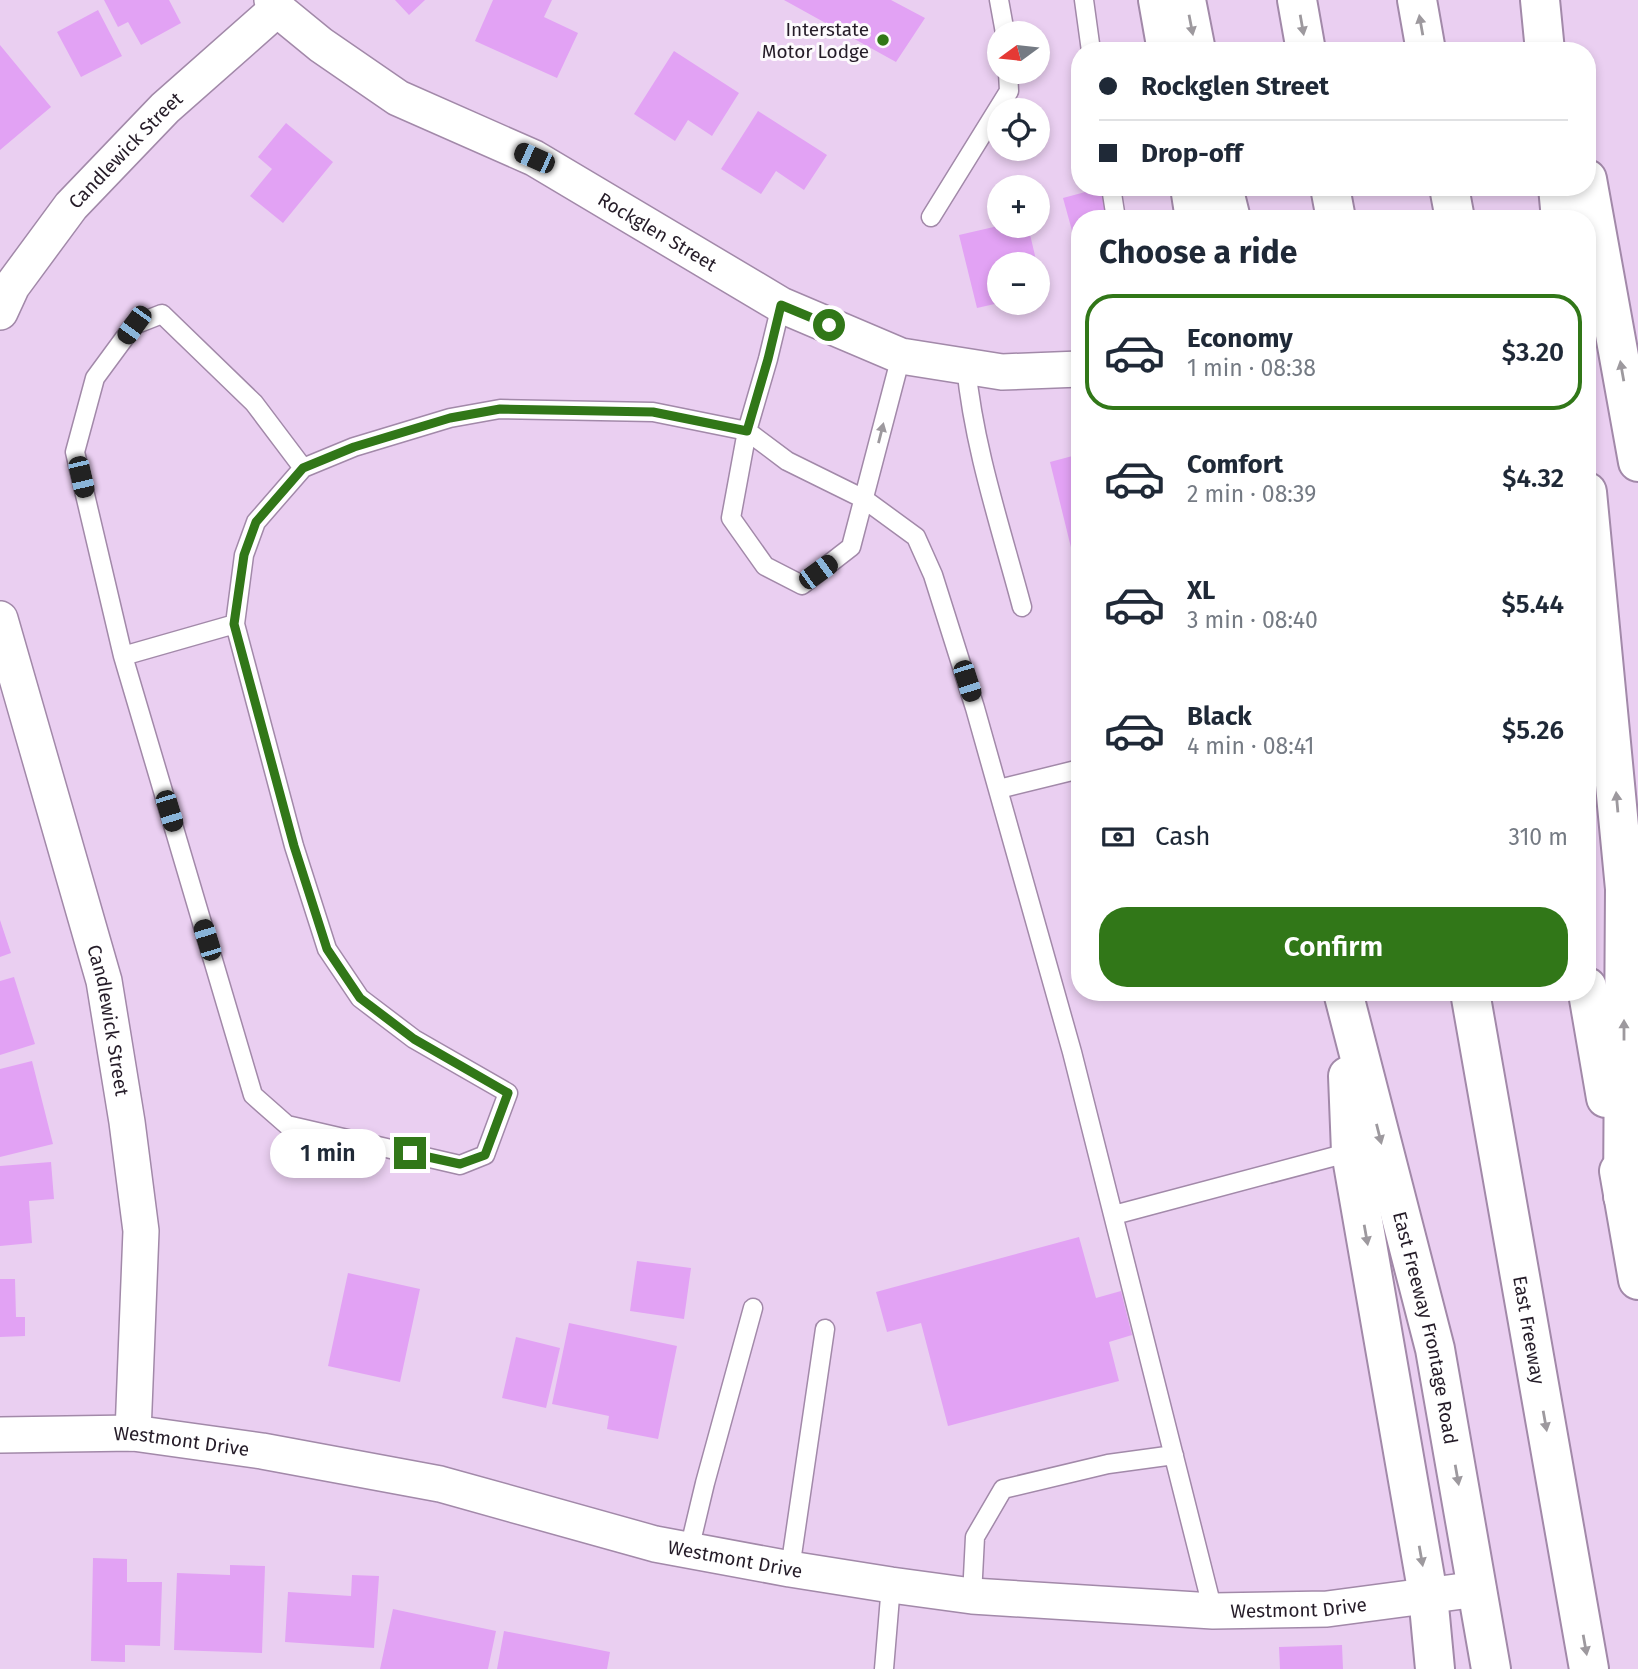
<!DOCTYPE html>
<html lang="en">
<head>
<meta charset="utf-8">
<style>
	:root { --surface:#fff; --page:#f6f6f7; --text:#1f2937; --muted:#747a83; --line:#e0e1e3; --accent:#317718 }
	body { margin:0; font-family:"Fira Sans",sans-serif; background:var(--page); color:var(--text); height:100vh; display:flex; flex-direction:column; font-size:26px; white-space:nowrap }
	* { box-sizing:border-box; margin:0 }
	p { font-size:23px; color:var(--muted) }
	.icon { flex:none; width:38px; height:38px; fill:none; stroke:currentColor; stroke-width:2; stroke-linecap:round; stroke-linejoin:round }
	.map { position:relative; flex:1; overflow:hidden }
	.sheet { position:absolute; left:1071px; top:210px; width:525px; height:791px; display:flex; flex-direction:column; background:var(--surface); border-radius:28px; box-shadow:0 4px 10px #0003 }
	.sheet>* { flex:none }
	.hud { position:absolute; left:1071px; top:42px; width:525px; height:154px; border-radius:28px; box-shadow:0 4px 10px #0003; display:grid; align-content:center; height:154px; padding:0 28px; background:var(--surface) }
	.needle { width:46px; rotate:255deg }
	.buttons { position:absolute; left:987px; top:21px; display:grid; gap:14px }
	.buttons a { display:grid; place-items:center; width:63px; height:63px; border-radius:50%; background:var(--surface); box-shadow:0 4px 10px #0003; font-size:35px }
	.end { position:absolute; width:32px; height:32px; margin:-16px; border:9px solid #317718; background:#fff; box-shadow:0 0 0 4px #fff }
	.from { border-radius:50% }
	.bubble { position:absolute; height:49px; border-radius:24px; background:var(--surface); box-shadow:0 4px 10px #0003; font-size:23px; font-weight:600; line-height:49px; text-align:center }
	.car { position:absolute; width:21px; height:42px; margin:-21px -10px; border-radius:9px; box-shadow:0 0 5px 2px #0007; background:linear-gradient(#222 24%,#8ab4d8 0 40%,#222 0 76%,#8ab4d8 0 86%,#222 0) }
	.hud b { display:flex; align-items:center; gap:24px; height:66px; font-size:26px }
	.hud b+b { border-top:2px solid var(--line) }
	.hud i { width:18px; height:18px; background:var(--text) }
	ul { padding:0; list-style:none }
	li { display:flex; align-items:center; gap:21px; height:116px; margin:0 14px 10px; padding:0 14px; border:4px solid transparent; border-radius:28px }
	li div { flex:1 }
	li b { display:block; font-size:26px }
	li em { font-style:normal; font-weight:600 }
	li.active { border-color:var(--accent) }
	li>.icon { width:63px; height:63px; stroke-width:1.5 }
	h2 { padding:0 28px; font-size:32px; line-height:84px }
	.pay { display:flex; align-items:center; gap:18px; height:77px; padding:0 28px; font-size:26px }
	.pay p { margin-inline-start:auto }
	.cta { display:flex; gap:14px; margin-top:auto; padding:14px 28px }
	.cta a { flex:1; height:80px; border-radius:28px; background:var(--accent); color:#fff; font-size:28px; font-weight:600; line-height:80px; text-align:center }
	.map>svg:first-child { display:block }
	.building { fill:#e2a2f4 }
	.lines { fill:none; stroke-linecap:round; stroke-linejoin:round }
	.service-casing { stroke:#a289a9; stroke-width:21 }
	.minor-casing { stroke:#a289a9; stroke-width:38 }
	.secondary-casing { stroke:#a289a9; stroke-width:42 }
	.motorway-casing { stroke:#a289a9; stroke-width:42 }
	.service { stroke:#fff; stroke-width:18 }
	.minor { stroke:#fff; stroke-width:35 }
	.secondary { stroke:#fff; stroke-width:38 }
	.motorway { stroke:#fff; stroke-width:38 }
	.oneway { fill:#9d999e }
	.route { stroke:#317718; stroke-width:9 }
	.poi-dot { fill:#317718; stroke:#fdfafd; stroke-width:2.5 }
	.labels { text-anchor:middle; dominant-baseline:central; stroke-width:6; stroke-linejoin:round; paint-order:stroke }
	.poi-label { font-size:19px; fill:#251c28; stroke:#fdfafd; text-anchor:end }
	.street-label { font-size:19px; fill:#251c28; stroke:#fdfafd }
</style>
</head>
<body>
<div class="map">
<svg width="1638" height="1669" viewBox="0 0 1638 1669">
	<rect width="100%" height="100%" fill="#eacff1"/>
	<!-- building -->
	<path class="building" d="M104,0H169L181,23L141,45L128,22L118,27Z
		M395,0H425L409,15Z
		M493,0H552L544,17L578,33L557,78L475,41Z
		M784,0H891L925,18L896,62Z
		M98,10L122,56L81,77L57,32Z
		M0,45L51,107L0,150Z
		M674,51L739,93L712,136L688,120L675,141L634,114Z
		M758,111L827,155L804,190L776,171L761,194L721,169Z
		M286,123L333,162L283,223L250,196L272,169L258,157Z
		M1100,188L1109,219H1080L1079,256L1063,198Z
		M998,226H1028L1037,264H999V303L977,308L959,235Z
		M1038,270L1044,292L1038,293Z
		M1080,454V580H1079L1050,462Z
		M0,920L11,953L0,957Z
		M14,977L35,1044L0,1055V981Z
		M32,1061L53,1144L0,1157V1069Z
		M51,1162L54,1199L29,1201L32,1243L0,1246V1166Z
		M1079,1237L1096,1298L1121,1291L1132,1335L1109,1342L1119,1381L948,1426L921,1323L887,1332L876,1292Z
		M637,1261L691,1268L684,1319L630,1311Z
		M348,1273L420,1289L400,1382L328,1366Z
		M0,1279H15L16,1317H25V1336L0,1337Z
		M569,1323L677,1346L658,1439L607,1429L609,1416L552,1404Z
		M516,1337L560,1348L546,1408L502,1398Z
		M93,1558L127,1559V1582H162L160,1646L125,1645V1662L91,1661Z
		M230,1565L265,1566L262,1653L174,1650L177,1573L230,1575Z
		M352,1575L379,1576L374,1648L285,1642L288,1592L351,1596Z
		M393,1609L496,1631L488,1669H380Z
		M504,1631L610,1652L607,1669H497Z
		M1342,1645L1343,1669H1280L1279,1647Z"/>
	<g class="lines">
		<!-- service casing -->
		<g class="service-casing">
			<path id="service" d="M999,0L1005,33
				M1084,0L1091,51
				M1111,187L1116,219
				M931,217L1009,91L1008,72
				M781,305L768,359L747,431L731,518L765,566L802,585L851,547L901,356
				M966,366C974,449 1001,528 1022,607
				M303,468L254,403L162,314L134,325L95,378L75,452L123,656L253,1095L287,1125L460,1165L485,1155L508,1093L414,1039L360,998L327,949L294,846L235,624L244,555L256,522L303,468L354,447L450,418L500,409L653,412L747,431L787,461L864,499L916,537L933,575L975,708L1072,1052L1213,1611
				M123,656L235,624
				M999,789L1080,769
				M1114,1215L1351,1152
				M689,1550L705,1483L753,1308
				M790,1569L825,1329
				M972,1596L975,1537L1003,1489L1108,1464L1174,1455
				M884,1669L891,1585"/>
		</g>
		<!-- minor casing -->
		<g class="minor-casing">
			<g id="minor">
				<path id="s1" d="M272,0L277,9L321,45L398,98L534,158L781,305L901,356L1002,372L1080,369"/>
				<path id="s2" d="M0,312L12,286L71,206L165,108L277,9"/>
				<path id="s3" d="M0,619L104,981L127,1122L141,1231L133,1433"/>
				<path id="s4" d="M0,1435L133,1433L262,1451L440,1484L655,1544L790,1569L891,1585L972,1596L1213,1611L1327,1609L1478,1589"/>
			</g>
		</g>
		<!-- secondary casing -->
		<g class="secondary-casing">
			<g id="secondary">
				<path d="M1158,0L1167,51"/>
				<path d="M1587,179L1638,462"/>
				<path d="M1190,187L1195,219"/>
				<path id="s5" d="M1343,992L1435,1349L1491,1669"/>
				<path d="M1348,1076L1351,1152L1428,1595L1435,1669"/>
			</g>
		</g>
		<!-- motorway casing -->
		<g class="motorway-casing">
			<g id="motorway">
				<path d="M1186,0L1196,51"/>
				<path d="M1297,0L1306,51"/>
				<path d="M1417,0L1426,51"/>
				<path d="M1540,0L1545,51"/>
				<path d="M1223,187L1231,219"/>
				<path d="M1330,187L1336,219"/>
				<path d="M1449,187L1455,219"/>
				<path d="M1558,187L1561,219"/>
				<path d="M1587,492L1625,889L1623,1196"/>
				<path d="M1587,987L1606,1098"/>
				<path id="s6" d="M1470,992L1589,1669"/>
				<path d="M1619,1171L1638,1280"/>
			</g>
		</g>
		<!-- service -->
		<use href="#service" class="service"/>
		<!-- minor -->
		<use href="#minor" class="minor"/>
		<!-- secondary -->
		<use href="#secondary" class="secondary"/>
		<!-- motorway -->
		<use href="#motorway" class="motorway"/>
	</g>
	<!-- one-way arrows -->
	<defs><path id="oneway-solid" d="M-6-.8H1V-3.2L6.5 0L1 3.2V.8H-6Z" transform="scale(1.75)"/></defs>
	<g class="oneway">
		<use href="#oneway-solid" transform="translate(1191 25) rotate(79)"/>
		<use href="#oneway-solid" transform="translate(1302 25) rotate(80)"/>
		<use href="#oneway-solid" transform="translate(1421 25) rotate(-100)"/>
		<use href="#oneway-solid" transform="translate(1622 371) rotate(-100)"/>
		<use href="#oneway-solid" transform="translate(881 433) rotate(-76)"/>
		<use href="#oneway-solid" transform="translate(1617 802) rotate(-95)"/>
		<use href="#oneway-solid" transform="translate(1624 1030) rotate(-90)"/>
		<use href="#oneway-solid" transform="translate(1379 1134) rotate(76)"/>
		<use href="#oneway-solid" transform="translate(1366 1235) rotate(80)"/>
		<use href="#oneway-solid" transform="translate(1545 1421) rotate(80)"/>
		<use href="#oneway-solid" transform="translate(1457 1475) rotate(80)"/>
		<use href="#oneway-solid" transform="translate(1421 1556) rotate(80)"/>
		<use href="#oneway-solid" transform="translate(1585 1645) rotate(80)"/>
	</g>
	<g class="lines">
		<!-- route -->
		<path class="route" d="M410,1153L460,1164L485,1155L508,1093L414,1039L360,998L327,949L294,846L234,624L244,555L256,522L303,468L354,447L450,418L500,409L653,412L747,431L768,359L781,305L829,325"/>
	</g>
	<!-- markers -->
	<circle class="poi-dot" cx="883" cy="40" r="7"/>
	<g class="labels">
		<!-- poi labels -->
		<g class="poi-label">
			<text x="869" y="29">Interstate<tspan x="869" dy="22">Motor Lodge</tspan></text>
		</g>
		<!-- street labels -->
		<g class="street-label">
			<text stroke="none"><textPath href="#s2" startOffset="206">Candlewick Street</textPath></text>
			<text stroke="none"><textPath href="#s1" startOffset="453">Rockglen Street</textPath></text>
			<text stroke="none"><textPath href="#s3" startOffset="416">Candlewick Street</textPath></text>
			<text stroke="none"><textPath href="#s5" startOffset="346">East Freeway Frontage Road</textPath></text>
			<text stroke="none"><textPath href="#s6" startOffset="343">East Freeway</textPath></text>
			<text stroke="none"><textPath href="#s4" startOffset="182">Westmont Drive</textPath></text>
			<text stroke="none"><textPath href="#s4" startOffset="749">Westmont Drive</textPath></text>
			<text stroke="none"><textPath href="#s4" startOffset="1316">Westmont Drive</textPath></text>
		</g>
	</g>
</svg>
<div class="buttons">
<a><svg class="needle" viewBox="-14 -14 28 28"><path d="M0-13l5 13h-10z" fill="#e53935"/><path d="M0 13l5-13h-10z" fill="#747a83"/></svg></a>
<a><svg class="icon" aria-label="locate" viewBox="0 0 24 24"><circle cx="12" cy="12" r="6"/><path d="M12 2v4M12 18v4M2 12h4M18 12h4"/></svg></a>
<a>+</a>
<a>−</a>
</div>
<i class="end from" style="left:829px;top:325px"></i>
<i class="end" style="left:410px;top:1153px"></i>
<div class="bubble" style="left:270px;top:1129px;width:116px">1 min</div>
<i class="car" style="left:534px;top:158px;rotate:294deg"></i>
<i class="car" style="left:134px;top:325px;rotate:216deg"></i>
<i class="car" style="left:81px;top:477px;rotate:167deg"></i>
<i class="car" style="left:818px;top:572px;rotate:54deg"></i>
<i class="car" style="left:967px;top:681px;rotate:162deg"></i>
<i class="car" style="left:169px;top:811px;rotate:163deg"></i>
<i class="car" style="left:207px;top:940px;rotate:343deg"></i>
<div class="hud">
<b><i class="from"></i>Rockglen Street</b>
<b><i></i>Drop-off</b>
</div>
<section class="sheet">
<h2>Choose a ride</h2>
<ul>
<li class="active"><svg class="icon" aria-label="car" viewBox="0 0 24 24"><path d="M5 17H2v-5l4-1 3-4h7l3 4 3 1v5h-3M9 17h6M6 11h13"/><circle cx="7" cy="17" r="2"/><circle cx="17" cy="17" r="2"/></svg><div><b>Economy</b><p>1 min · 08:38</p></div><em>$3.20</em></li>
<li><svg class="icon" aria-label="car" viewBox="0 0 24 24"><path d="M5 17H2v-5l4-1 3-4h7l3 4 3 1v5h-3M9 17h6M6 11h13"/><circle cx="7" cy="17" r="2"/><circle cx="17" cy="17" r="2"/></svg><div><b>Comfort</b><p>2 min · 08:39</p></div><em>$4.32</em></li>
<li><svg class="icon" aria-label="car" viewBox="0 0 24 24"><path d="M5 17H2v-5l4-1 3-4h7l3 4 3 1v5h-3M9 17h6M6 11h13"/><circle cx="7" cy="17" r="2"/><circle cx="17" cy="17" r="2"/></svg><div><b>XL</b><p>3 min · 08:40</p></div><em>$5.44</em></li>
<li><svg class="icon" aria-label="car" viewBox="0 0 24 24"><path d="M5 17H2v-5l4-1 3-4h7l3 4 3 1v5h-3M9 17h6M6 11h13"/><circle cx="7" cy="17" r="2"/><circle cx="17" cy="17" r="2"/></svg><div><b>Black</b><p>4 min · 08:41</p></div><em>$5.26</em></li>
</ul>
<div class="pay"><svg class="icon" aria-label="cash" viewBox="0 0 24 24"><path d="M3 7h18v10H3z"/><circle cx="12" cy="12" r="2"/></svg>Cash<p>310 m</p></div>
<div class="cta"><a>Confirm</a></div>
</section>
</div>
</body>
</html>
